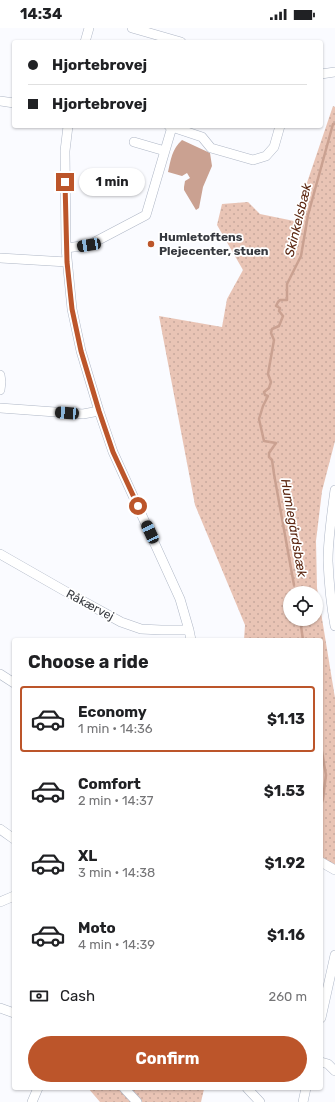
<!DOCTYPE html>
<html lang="en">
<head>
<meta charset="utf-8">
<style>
	:root { --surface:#fff; --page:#f6f6f6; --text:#202124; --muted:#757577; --line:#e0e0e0; --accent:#bc552a }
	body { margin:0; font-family:Rubik,sans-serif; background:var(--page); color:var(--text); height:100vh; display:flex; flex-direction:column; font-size:15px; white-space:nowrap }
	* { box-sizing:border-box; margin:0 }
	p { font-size:13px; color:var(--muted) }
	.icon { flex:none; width:22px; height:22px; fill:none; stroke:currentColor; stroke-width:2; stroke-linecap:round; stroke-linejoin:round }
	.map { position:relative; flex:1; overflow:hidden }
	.side { position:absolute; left:12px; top:610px; width:311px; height:452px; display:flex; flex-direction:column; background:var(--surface); border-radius:4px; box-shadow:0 1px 3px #0004 }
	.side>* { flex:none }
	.guide { position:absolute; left:12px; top:12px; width:311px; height:88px; border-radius:4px; box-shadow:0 1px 3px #0004; display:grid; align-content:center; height:88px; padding:0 16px; background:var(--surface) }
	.fabs { position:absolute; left:283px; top:558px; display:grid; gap:8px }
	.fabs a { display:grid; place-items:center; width:40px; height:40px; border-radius:50%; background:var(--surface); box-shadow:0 1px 3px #0004; font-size:20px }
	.end { position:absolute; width:18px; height:18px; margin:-9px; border:5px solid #bc552a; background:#fff; box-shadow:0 0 0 2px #fff }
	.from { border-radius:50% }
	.bubble { position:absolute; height:28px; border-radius:14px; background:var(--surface); box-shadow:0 1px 3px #0004; font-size:13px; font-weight:700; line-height:28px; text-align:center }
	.car { position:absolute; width:12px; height:24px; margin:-12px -6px; border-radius:5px; box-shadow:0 0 3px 1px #0007; background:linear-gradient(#222 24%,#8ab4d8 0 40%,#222 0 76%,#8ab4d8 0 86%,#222 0) }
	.guide b { display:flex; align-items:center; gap:14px; height:38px; font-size:15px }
	.guide b+b { border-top:1px solid var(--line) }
	.guide i { width:10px; height:10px; background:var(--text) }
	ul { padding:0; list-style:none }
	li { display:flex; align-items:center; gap:12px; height:66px; margin:0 8px 6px; padding:0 8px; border:2px solid transparent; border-radius:4px }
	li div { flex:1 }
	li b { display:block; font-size:15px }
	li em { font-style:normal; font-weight:700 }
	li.selected { border-color:var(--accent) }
	li>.icon { width:36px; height:36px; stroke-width:1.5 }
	h2 { padding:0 16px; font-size:18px; line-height:48px }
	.pay { display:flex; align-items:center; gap:10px; height:44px; padding:0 16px; font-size:15px }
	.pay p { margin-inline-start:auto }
	.cta { display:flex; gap:8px; margin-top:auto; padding:8px 16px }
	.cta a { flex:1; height:46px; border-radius:24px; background:var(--accent); color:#fff; font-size:16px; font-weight:700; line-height:46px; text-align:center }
	.status { display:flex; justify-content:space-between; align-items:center; height:28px; padding:0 20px; background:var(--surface); direction:ltr }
	.status svg { height:11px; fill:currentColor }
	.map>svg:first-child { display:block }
	.grass { fill:url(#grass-dots); fill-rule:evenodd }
	.water { fill:#caa191 }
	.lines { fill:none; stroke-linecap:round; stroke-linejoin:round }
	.stream { stroke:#caa191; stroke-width:2.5 }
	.minor-casing { stroke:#afb7c6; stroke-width:10 }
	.minor { stroke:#fff; stroke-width:9 }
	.route { stroke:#bc552a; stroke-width:5 }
	.poi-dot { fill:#bc552a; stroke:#fff; stroke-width:1.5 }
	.labels { text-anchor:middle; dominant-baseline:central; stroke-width:3.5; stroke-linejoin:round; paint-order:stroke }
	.poi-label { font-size:12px; font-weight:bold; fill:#36393f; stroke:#fff; text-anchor:start }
	.street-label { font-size:12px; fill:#36393f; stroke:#fff }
	.water-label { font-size:13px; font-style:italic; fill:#5b2610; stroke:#fff }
</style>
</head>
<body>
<div class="status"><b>14:34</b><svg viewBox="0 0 49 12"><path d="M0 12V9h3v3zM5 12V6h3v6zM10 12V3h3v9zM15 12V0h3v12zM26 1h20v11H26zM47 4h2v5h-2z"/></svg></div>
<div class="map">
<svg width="335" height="1074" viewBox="0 0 335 1074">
	<defs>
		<pattern id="grass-dots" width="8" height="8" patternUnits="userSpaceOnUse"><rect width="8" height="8" fill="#e9c4b5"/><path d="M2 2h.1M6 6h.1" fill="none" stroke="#c8a99d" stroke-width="1.8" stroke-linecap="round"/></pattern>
	</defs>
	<rect width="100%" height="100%" fill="#fafbff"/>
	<!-- grass -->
	<path class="grass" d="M333,78L335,79V413L322,463L316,513L317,560L335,670V837L321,839V612H244L245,597L195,477L159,288L222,299L227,271L243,242L217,197L222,176L248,174L260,186L294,193ZM290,565H316V591H290Z
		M88,1060H204V1061L201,1074H100Z"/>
	<!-- water -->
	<path class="water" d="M182,112L210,125L212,138L203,159L199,180L196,182L184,162V159L185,153L190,150L187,145L182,148L168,144C171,131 172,121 182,112Z"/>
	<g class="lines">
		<!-- stream -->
		<path class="stream" d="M294,557L274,446L272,432L269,429V425L276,415L264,413L259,391L263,378L268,368L265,367L264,364L269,360L271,354L268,346L274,312L271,305L272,301L279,298L283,288L279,283L280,280L276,278L278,274L280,272H287V256L301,228L308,187L333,96H335
			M300,591L303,612
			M321,718L326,747L323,771L321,777"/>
		<!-- minor casing -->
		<g class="minor-casing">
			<path id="minor" d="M132,0L181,14
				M85,14L89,0
				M321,46L335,44
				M0,73L14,75
				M68,98L65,123L66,220L72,281L81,323L99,383L113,424L180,571L189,602L191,612
				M169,98L202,109L211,120L253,132L266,128L274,119L280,98
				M134,114L165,123
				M66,220L89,217L146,187L172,99
				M0,230L67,234
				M0,347L1,354L0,362
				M0,380L83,386L99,383
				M335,462C332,485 328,510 328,533C329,555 331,577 335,598
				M0,526L70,566L121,594L141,601L161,602H189
				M0,646L14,655
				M0,801L14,811
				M321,834L335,842
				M0,874L14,868
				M0,980L14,985
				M321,990L335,927
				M321,1034L328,1036L335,1043
				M124,1060L137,1074
				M247,1060L260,1074
				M32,1074L38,1060
				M303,1074L306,1060"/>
		</g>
		<!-- minor -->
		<use href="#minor" class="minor"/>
	</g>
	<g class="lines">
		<!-- route -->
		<path class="route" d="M65,154L67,234L72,281L81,323L99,383L113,424L138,478"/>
	</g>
	<!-- markers -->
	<circle class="poi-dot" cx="151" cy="216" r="4"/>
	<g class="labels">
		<!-- poi labels -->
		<g class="poi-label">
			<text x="159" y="209">Humletoftens<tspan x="159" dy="14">Plejecenter, stuen</tspan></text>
		</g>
		<!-- street labels -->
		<g class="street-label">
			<text transform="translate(90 577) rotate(28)">Råkærvej</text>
		</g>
		<!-- water labels -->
		<g class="water-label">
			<text transform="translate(298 192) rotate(-76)">Skinkelsbæk</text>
			<text transform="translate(294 500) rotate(80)">Humlegårdsbæk</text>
		</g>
	</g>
</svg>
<div class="fabs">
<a><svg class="icon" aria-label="locate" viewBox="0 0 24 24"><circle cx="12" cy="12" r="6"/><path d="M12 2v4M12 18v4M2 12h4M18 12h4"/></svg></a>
</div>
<i class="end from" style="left:138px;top:478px"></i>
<i class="end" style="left:65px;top:154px"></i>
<div class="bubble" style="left:79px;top:140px;width:66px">1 min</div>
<i class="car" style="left:89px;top:217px;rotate:261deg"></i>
<i class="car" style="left:67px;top:385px;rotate:274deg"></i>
<i class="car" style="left:150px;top:504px;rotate:335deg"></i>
<div class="guide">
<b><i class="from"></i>Hjortebrovej</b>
<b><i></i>Hjortebrovej</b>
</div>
<section class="side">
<h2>Choose a ride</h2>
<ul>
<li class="selected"><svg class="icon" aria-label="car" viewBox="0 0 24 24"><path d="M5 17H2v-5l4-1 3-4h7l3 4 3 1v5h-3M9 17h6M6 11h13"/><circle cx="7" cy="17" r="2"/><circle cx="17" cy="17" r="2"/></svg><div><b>Economy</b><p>1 min · 14:36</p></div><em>$1.13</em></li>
<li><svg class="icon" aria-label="car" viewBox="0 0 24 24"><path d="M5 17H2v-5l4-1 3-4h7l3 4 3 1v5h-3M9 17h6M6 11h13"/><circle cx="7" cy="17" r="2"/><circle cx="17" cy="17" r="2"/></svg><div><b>Comfort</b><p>2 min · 14:37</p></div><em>$1.53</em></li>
<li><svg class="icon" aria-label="car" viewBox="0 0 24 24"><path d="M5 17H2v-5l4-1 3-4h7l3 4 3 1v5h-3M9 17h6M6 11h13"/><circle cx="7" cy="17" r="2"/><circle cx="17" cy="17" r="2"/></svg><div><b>XL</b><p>3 min · 14:38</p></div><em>$1.92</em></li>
<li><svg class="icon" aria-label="car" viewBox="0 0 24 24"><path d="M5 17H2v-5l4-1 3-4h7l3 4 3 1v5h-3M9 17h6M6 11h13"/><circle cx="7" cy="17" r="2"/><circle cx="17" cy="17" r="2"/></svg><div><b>Moto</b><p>4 min · 14:39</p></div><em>$1.16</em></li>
</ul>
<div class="pay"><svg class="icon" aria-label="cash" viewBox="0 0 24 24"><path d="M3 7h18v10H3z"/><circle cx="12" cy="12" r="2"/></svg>Cash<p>260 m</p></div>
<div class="cta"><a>Confirm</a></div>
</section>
</div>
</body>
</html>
